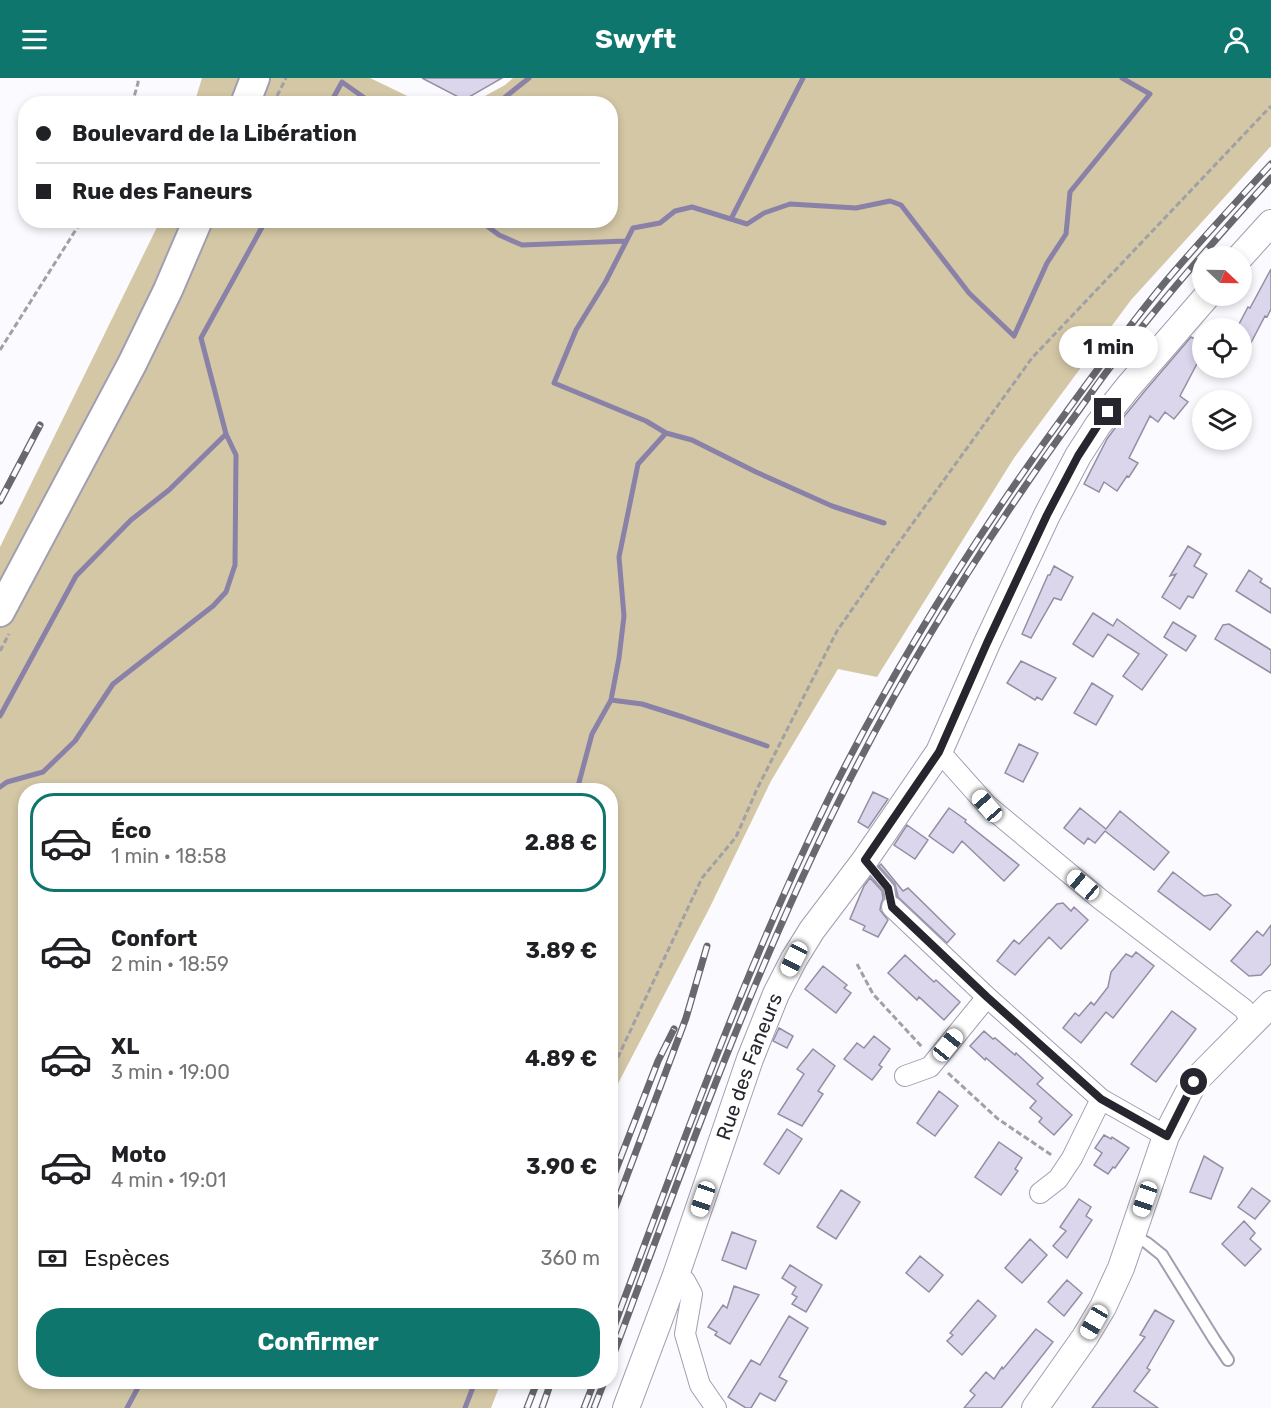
<!DOCTYPE html>
<html lang="fr">
<head>
<meta charset="utf-8">
<style>
	:root { --surface:#fff; --page:#f6f6f6; --text:#202124; --muted:#757577; --line:#e0e0e0; --accent:#0f766e }
	body { margin:0; font-family:Rubik,sans-serif; background:var(--page); color:var(--text); height:100vh; display:flex; flex-direction:column; font-size:22px; white-space:nowrap }
	* { box-sizing:border-box; margin:0 }
	p { font-size:20px; color:var(--muted) }
	.icon { flex:none; width:33px; height:33px; fill:none; stroke:currentColor; stroke-width:2; stroke-linecap:round; stroke-linejoin:round }
	.map { position:relative; flex:1; overflow:hidden }
	.side { position:absolute; left:18px; top:705px; width:600px; height:606px; display:flex; flex-direction:column; background:var(--surface); border-radius:24px; box-shadow:0 3px 9px #0003 }
	.side>* { flex:none }
	.banner { position:absolute; left:18px; top:18px; width:600px; height:132px; border-radius:24px; box-shadow:0 3px 9px #0003; display:grid; align-content:center; height:132px; padding:0 18px; background:var(--surface) }
	.needle { width:39px; rotate:112deg }
	.fabs { position:absolute; left:1192px; top:168px; display:grid; gap:12px }
	.fabs a { display:grid; place-items:center; width:60px; height:60px; border-radius:50%; background:var(--surface); box-shadow:0 3px 9px #0003; font-size:30px }
	.end { position:absolute; width:27px; height:27px; margin:-14px; border:8px solid #27252d; background:#fff; box-shadow:0 0 0 3px #fff }
	.from { border-radius:50% }
	.bubble { position:absolute; height:42px; border-radius:21px; background:var(--surface); box-shadow:0 3px 9px #0003; font-size:20px; font-weight:700; line-height:42px; text-align:center }
	.car { position:absolute; width:18px; height:36px; margin:-18px -9px; border-radius:8px; box-shadow:0 0 4px 2px #0007; background:linear-gradient(#fff 24%,#345 0 40%,#fff 0 76%,#345 0 86%,#fff 0) }
	.banner b { display:flex; align-items:center; gap:21px; height:57px; font-size:22px }
	.banner b+b { border-top:2px solid var(--line) }
	.banner i { width:15px; height:15px; background:var(--text) }
	ul { padding:10px 0 0; list-style:none }
	li { display:flex; align-items:center; gap:18px; height:99px; margin:0 12px 9px; padding:0 6px; border:3px solid transparent; border-radius:24px }
	li div { flex:1 }
	li b { display:block; font-size:22px }
	li em { font-style:normal; font-weight:700 }
	li.active { border-color:var(--accent) }
	li>.icon { width:54px; height:54px; stroke-width:1.5 }
	.pay { display:flex; align-items:center; gap:15px; height:66px; padding:0 18px; font-size:22px }
	.pay p { margin-inline-start:auto }
	.cta { display:flex; gap:12px; margin-top:auto; padding:12px 18px }
	.cta a { flex:1; height:69px; border-radius:24px; background:var(--accent); color:#fff; font-size:24px; font-weight:700; line-height:69px; text-align:center }
	header { display:flex; justify-content:space-between; align-items:center; height:78px; padding:0 18px; background:var(--accent); color:#fff; font-size:27px; font-weight:700 }
	.map>svg:first-child { display:block }
	.green { fill:#d3c7a5 }
	.lines { fill:none; stroke-linecap:round; stroke-linejoin:round }
	.stream { stroke:#8a81a8; stroke-width:5 }
	.building { fill:#dbd6ec; stroke:#938ea3; stroke-width:1.5 }
	.service-casing { stroke:#a29eb2; stroke-width:14 }
	.minor-casing { stroke:#a29eb2; stroke-width:22 }
	.tertiary-casing { stroke:#a29eb2; stroke-width:28 }
	.secondary-casing { stroke:#a29eb2; stroke-width:32 }
	.path { stroke:#a1a0a5; stroke-width:3; stroke-dasharray:6 3; stroke-linecap:butt }
	.service { stroke:#fff; stroke-width:10 }
	.minor { stroke:#fff; stroke-width:20 }
	.tertiary { stroke:#fff; stroke-width:26 }
	.secondary { stroke:#fff; stroke-width:28 }
	.rail-casing { stroke:#6a686f; stroke-width:7 }
	.rail { stroke:#fbfafe; stroke-width:4.5; stroke-dasharray:14; stroke-linecap:butt }
	.route { stroke:#27252d; stroke-width:8 }
	.labels { text-anchor:middle; dominant-baseline:central; stroke-width:6; stroke-linejoin:round; paint-order:stroke }
	.street-label { font-size:20px; fill:#27252d; stroke:#fbfafe }
</style>
</head>
<body>
<header><svg class="icon" aria-label="menu" viewBox="0 0 24 24"><path d="M4 6h16M4 12h16M4 18h16"/></svg>Swyft<svg class="icon" aria-label="person" viewBox="0 0 24 24"><circle cx="12" cy="8" r="4"/><path d="M4 21q1-7 8-7t8 7"/></svg></header>
<div class="map">
<svg width="1271" height="1330" viewBox="0 0 1271 1330">
	<rect width="100%" height="100%" fill="#fbfafe"/>
	<!-- green -->
	<path class="green" d="M202,0H370L422,25L194,26Z
		M513,0H1271V68L1131,222L1014,380L877,599L838,591L771,703L709,831L611,1019L610,712H26V1304H501L491,1330H0V469L160,143L610,142V26L472,25L505,7Z"/>
	<g class="lines">
		<!-- stream -->
		<path class="stream" d="M330,26L342,4L373,26
			M492,26L504,20L529,0
			M731,141L803,0
			M479,142L499,157L522,167L626,163
			M884,445L832,428L756,394L692,362L666,355L646,343L554,305L576,252L606,203L633,150L660,145L675,133L692,129L747,146L764,135L790,126L856,130L890,123L901,127L969,215L1014,258L1047,185L1066,156L1070,114L1150,16L1122,0
			M611,622L642,626L683,639L767,668
			M0,638L76,498L131,442L169,412L226,356
			M0,709L7,704L43,694L75,663L113,606L213,528L226,514L235,487L236,377L226,356L201,260L266,142
			M577,712L592,656L611,622L619,580L624,538L619,479L638,386L666,355
			M127,1330L141,1304
			M465,1330L475,1304"/>
	</g>
	<!-- building -->
	<path class="building" d="M422,0H502L464,22Z
		M1271,191V231L1267,239L1265,238L1242,282V250H1237L1248,229L1250,230Z
		M1191,259L1203,265V284L1199,282L1180,318L1188,324L1174,341L1165,334L1158,344L1150,338L1129,380L1138,385L1129,399L1127,398L1117,413L1104,404L1099,414L1084,406L1107,361L1118,346L1144,314Z
		M1188,468L1201,476L1194,488L1207,496L1193,520L1188,518L1180,531L1162,519L1176,496L1170,498Z
		M1054,488L1073,499L1061,522L1054,520L1031,560L1022,556L1048,497H1050Z
		M1249,492L1262,501L1260,504L1271,511V535L1236,513Z
		M1093,535L1113,548L1117,541L1167,577L1142,612L1123,598L1139,576L1108,556L1093,579L1073,566Z
		M1173,544L1196,558L1186,573L1164,559Z
		M1229,546L1271,572V595L1215,561L1223,547Z
		M1021,583L1056,600L1042,622L1037,619L1035,622L1007,605Z
		M1092,605L1113,618L1096,647L1074,635Z
		M1019,666L1038,675L1023,704L1005,695Z
		M873,714L888,721L868,750L858,744Z
		M949,730L966,742L965,744L1019,787L1004,803L962,763L953,775L929,758Z
		M1080,730L1106,751L1120,733L1169,774L1154,792L1105,753L1095,765L1088,760L1084,766L1064,750Z
		M907,747L928,762L915,781L894,767Z
		M881,786L903,813L908,810L955,856L947,865L898,819L895,806L879,788Z
		M1173,794L1204,818L1217,816L1231,827L1210,852L1158,813Z
		M870,800L882,813L883,821L881,826L880,832L888,842L878,859L863,852L865,848L850,841L864,808Z
		M1063,825L1071,833L1074,829L1088,842L1061,871L1049,859L1015,897L997,883L1014,862L1019,866L1057,826Z
		M1271,847V886L1261,897L1249,898L1231,883L1257,853L1263,858Z
		M1136,874L1154,888L1113,940L1106,934L1081,965L1063,950L1075,935L1079,938L1091,924L1094,927L1108,909L1111,894L1126,876L1132,879Z
		M905,877L934,904L936,902L960,924L944,942L919,919L917,922L888,895Z
		M823,888L847,907L844,910L851,915L836,935L805,911Z
		M1172,933L1196,951L1156,1004L1131,986Z
		M779,950L793,958L787,970L773,963Z
		M984,953L993,961L995,960L1015,977L1016,975L1043,1000L1037,1006L1072,1037L1054,1057L1039,1044L1042,1040L1030,1030L1036,1023L986,980L985,982L970,968Z
		M874,958L890,971L879,987L882,989L872,1002L844,981L857,965L864,970Z
		M813,971L835,988L818,1013L823,1016L802,1048L778,1036L804,996L797,991Z
		M939,1013L958,1028L935,1058L917,1045Z
		M787,1051L802,1061L779,1096L764,1086Z
		M1104,1057L1111,1061L1112,1059L1129,1070L1115,1090L1113,1089L1108,1096L1094,1087L1102,1075L1095,1070Z
		M999,1064L1022,1080L1015,1091L1018,1093L1001,1117L975,1099Z
		M1204,1078L1223,1090L1211,1121L1190,1114Z
		M1252,1110L1270,1123L1255,1141L1238,1129Z
		M841,1112L860,1124L836,1161L817,1149Z
		M1079,1121L1091,1129L1086,1138L1092,1142L1067,1180L1053,1168L1066,1153L1060,1149Z
		M1244,1143L1255,1155L1250,1161L1261,1171L1245,1188L1222,1166Z
		M732,1154L756,1163L746,1191L722,1182Z
		M1030,1161L1047,1177L1022,1205L1005,1190Z
		M920,1178L943,1197L929,1214L906,1195Z
		M790,1187L822,1207L806,1234L792,1226L797,1219L792,1216L796,1209L782,1200Z
		M1067,1202L1082,1215L1064,1238L1048,1224Z
		M734,1208L759,1217L730,1266L715,1257L717,1254L708,1249L723,1227L727,1230Z
		M978,1222L996,1238L962,1277L947,1263L953,1257L950,1255Z
		M1155,1232L1174,1243L1147,1290L1150,1292L1134,1313L1158,1330H1092L1145,1259L1140,1257Z
		M789,1238L808,1250L779,1299L787,1303L775,1323L760,1315L751,1330H746L728,1319L751,1282L760,1287Z
		M1036,1251L1053,1264L1001,1330H964L975,1317L970,1313L986,1294L994,1301L1002,1289L1003,1291Z"/>
	<g class="lines">
		<!-- service casing -->
		<g class="service-casing">
			<path id="service" d="M865,783L889,810L892,829
				M1133,1157L1147,1165L1162,1177L1214,1261L1228,1282"/>
		</g>
		<!-- minor casing -->
		<g class="minor-casing">
			<path id="minor" d="M939,674L946,681L987,727L1100,821L1244,931L1252,945
				M892,829L987,919L1101,1021L1166,1058
				M905,998L930,989L987,919
				M1040,1115L1058,1101L1072,1080L1101,1021
				M676,1197L685,1203L692,1216L685,1256L700,1307L716,1330"/>
		</g>
		<!-- tertiary casing -->
		<g class="tertiary-casing">
			<g id="tertiary">
				<path d="M1241,178L1271,145"/>
				<path id="s1" d="M626,1330L676,1197L750,981L776,916L794,881L812,852L865,782L939,674L987,565L1047,437L1078,378L1098,347L1128,309L1207,218"/>
				<path d="M1035,1330L1085,1259L1103,1229L1121,1190L1166,1058L1194,1004L1271,926"/>
			</g>
		</g>
		<!-- secondary casing -->
		<g class="secondary-casing">
			<path id="secondary" d="M245,26L255,0
				M0,534L132,286L168,212L198,142"/>
		</g>
		<!-- path -->
		<path class="path" d="M132,26L138,5V0
			M273,26L286,0
			M0,272L82,142
			M0,573L9,556
			M857,886L873,916L922,969
			M948,995L998,1041L1053,1078
			M610,996L702,800L736,759L757,711L837,553L892,474L1032,280L1271,28"/>
		<!-- service -->
		<use href="#service" class="service"/>
		<!-- minor -->
		<use href="#minor" class="minor"/>
		<!-- tertiary -->
		<use href="#tertiary" class="tertiary"/>
		<!-- secondary -->
		<use href="#secondary" class="secondary"/>
		<!-- rail casing -->
		<g class="rail-casing">
			<path id="rail" d="M0,423L40,347
				M610,1107L658,983L674,951
				M610,1143L686,940L707,868
				M610,1259C678,1078 743,895 828,722C896,585 977,456 1067,333C1099,289 1131,245 1166,203C1200,163 1236,124 1271,86
				M610,1286C680,1097 748,906 838,725C903,594 980,469 1066,350C1084,326 1100,301 1119,278C1167,216 1218,158 1271,100
				M527,1330L537,1304
				M542,1330L551,1304
				M584,1330L594,1304
				M594,1330L604,1304"/>
		</g>
		<!-- rail -->
		<use href="#rail" class="rail"/>
	</g>
	<g class="lines">
		<!-- route -->
		<path class="route" d="M1108,334L1098,347L1078,378L1047,437L987,565L939,674L865,782L888,810L892,829L987,919L1101,1021L1167,1058L1194,1004"/>
	</g>
	<g class="labels">
		<!-- street labels -->
		<g class="street-label">
			<text stroke="none"><textPath href="#s1" startOffset="363">Rue des Faneurs</textPath></text>
		</g>
	</g>
</svg>
<div class="fabs">
<a><svg class="needle" viewBox="-14 -14 28 28"><path d="M0-13l5 13h-10z" fill="#e53935"/><path d="M0 13l5-13h-10z" fill="#757577"/></svg></a>
<a><svg class="icon" aria-label="locate" viewBox="0 0 24 24"><circle cx="12" cy="12" r="6"/><path d="M12 2v4M12 18v4M2 12h4M18 12h4"/></svg></a>
<a><svg class="icon" aria-label="layers" viewBox="0 0 24 24"><path d="M12 4l9 5-9 5-9-5zM3 14l9 5 9-5"/></svg></a>
</div>
<i class="end from" style="left:1194px;top:1004px"></i>
<i class="end" style="left:1108px;top:334px"></i>
<div class="bubble" style="left:1059px;top:248px;width:99px">1 min</div>
<i class="car" style="left:987px;top:728px;rotate:319deg"></i>
<i class="car" style="left:1083px;top:807px;rotate:310deg"></i>
<i class="car" style="left:794px;top:881px;rotate:207deg"></i>
<i class="car" style="left:948px;top:967px;rotate:39deg"></i>
<i class="car" style="left:703px;top:1121px;rotate:199deg"></i>
<i class="car" style="left:1145px;top:1121px;rotate:199deg"></i>
<i class="car" style="left:1094px;top:1244px;rotate:210deg"></i>
<div class="banner">
<b><i class="from"></i>Boulevard de la Libération</b>
<b><i></i>Rue des Faneurs</b>
</div>
<section class="side">
<ul>
<li class="active"><svg class="icon" aria-label="car" viewBox="0 0 24 24"><path d="M5 17H2v-5l4-1 3-4h7l3 4 3 1v5h-3M9 17h6M6 11h13"/><circle cx="7" cy="17" r="2"/><circle cx="17" cy="17" r="2"/></svg><div><b>Éco</b><p>1 min · 18:58</p></div><em>2.88 €</em></li>
<li><svg class="icon" aria-label="car" viewBox="0 0 24 24"><path d="M5 17H2v-5l4-1 3-4h7l3 4 3 1v5h-3M9 17h6M6 11h13"/><circle cx="7" cy="17" r="2"/><circle cx="17" cy="17" r="2"/></svg><div><b>Confort</b><p>2 min · 18:59</p></div><em>3.89 €</em></li>
<li><svg class="icon" aria-label="car" viewBox="0 0 24 24"><path d="M5 17H2v-5l4-1 3-4h7l3 4 3 1v5h-3M9 17h6M6 11h13"/><circle cx="7" cy="17" r="2"/><circle cx="17" cy="17" r="2"/></svg><div><b>XL</b><p>3 min · 19:00</p></div><em>4.89 €</em></li>
<li><svg class="icon" aria-label="car" viewBox="0 0 24 24"><path d="M5 17H2v-5l4-1 3-4h7l3 4 3 1v5h-3M9 17h6M6 11h13"/><circle cx="7" cy="17" r="2"/><circle cx="17" cy="17" r="2"/></svg><div><b>Moto</b><p>4 min · 19:01</p></div><em>3.90 €</em></li>
</ul>
<div class="pay"><svg class="icon" aria-label="cash" viewBox="0 0 24 24"><path d="M3 7h18v10H3z"/><circle cx="12" cy="12" r="2"/></svg>Espèces<p>360 m</p></div>
<div class="cta"><a>Confirmer</a></div>
</section>
</div>
</body>
</html>
